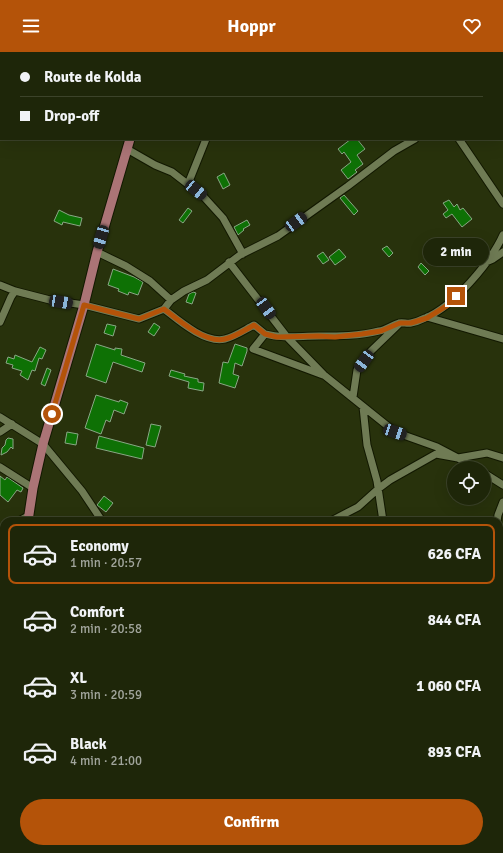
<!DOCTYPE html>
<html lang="en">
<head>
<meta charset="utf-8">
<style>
	:root { --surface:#1e2609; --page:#262e12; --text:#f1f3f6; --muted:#a1a59c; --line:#3c432a; --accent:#b45309 }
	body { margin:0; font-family:Signika,sans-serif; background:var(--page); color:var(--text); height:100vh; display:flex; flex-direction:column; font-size:15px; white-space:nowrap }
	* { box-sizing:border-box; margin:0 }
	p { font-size:13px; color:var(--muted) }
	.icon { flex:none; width:22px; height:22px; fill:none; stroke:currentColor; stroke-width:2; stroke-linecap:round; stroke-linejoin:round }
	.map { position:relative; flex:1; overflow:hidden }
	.drawer { position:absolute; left:0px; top:465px; width:503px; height:336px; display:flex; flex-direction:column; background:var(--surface); border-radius:12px 12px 0 0; box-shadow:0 4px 16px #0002,0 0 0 1px var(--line) }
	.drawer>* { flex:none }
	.top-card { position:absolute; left:0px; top:0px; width:503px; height:88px; box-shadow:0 4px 16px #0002,0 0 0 1px var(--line); display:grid; align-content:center; height:88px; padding:0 20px; background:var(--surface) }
	.tools { position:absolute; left:447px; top:409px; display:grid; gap:8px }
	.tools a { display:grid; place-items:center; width:44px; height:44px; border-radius:50%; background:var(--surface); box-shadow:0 4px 16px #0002,0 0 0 1px var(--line); font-size:20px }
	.end { position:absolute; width:18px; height:18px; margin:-9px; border:5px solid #b45309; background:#fff; box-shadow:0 0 0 2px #fff }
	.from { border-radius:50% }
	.bubble { position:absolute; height:28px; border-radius:14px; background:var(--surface); box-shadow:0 4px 16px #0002,0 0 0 1px var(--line); font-size:13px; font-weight:700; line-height:28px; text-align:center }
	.car { position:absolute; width:12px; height:24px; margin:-12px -6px; border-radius:5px; box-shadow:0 0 3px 1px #0007; background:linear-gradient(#222 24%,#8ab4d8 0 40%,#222 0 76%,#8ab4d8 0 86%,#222 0) }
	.top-card b { display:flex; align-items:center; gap:14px; height:38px; font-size:15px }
	.top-card b+b { border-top:1px solid var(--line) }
	.top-card i { width:10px; height:10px; background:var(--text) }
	ul { padding:7px 0 0; list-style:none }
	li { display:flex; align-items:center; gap:12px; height:60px; margin:0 8px 6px; padding:0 12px; border:2px solid transparent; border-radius:8px }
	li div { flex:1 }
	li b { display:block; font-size:15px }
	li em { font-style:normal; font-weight:700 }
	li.on { border-color:var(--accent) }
	li>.icon { width:36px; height:36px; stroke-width:1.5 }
	.action { display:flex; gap:8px; margin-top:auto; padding:8px 20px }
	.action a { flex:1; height:46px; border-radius:24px; background:var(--accent); color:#fff; font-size:16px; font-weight:700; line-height:46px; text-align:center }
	header { display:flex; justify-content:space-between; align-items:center; height:52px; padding:0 20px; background:var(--accent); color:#fff; font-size:18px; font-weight:700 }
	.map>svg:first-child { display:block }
	.building { fill:#0e7105; stroke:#89a785 }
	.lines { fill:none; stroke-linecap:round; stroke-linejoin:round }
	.minor-casing { stroke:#121800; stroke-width:9 }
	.major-casing { stroke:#121800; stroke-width:11 }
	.minor { stroke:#6f7b54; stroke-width:7 }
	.major { stroke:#ab7476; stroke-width:9 }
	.route { stroke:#b45309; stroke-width:5 }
</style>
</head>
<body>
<header><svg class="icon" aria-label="menu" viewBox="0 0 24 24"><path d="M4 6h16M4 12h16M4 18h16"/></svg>Hoppr<svg class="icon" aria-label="heart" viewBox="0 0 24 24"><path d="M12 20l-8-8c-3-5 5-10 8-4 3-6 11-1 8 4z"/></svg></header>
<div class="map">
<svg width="503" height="801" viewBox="0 0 503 801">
	<rect width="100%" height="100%" fill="#28320c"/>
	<!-- building -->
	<path class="building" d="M351,87H357L365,97L357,103L363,112L355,118L357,120L348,127L341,118L351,110L344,100L342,102L338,97Z
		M224,121L230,133L223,137L217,125Z
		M344,143L358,159L354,163L340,146Z
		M449,148L454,155L457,152L460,158L463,156L472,167L462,175L452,162L446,166L443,162L448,158L443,151Z
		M188,156L192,159L183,171L179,168Z
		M59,158L69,163L82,166L80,174L63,170L62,173L54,169Z
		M247,168L250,173L243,177L244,178L238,183L234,175Z
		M387,194L393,201L389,205L382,197Z
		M339,197L346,205L335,213L329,205Z
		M323,200L329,208L323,212L317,204Z
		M421,211L429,219L425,223L418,215Z
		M113,217L134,225L143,230L138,243L129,240L128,243L118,239L119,237L108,233Z
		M193,240L196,241L192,252L186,250L189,242Z
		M154,271L160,275L154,284L148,280Z
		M107,272L116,274L113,284L104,281Z
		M96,292L115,298V296L122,297L121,303L145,311L142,320L113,310L106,331L86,324Z
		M235,292L247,296V299L242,314L235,311L233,322L239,324L235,336L219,331L223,310L228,311Z
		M40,295L46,298L42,307L39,306L35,319L32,318L28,328L20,323L22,319L12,316L13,313L6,311L8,305L14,307L15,303L32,310Z
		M47,316L51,318L45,334L41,332Z
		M171,318L185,322L184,324L198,327V330L204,331L203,339L188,336L189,330L169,324Z
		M96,343L119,350L120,348L128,351L124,362L114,358L110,370L106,368L101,382L85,376Z
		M151,372L161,374L155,395L146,393Z
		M67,380L78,382L76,393L65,391Z
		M99,384L144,396L142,407L96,396Z
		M8,386L13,387V397L11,395L7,400L1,403L2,396L5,393L6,388Z
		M0,424L5,428L7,425L23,436L21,440L17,438L8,450L0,443Z
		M104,444L113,451L106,460L97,453Z"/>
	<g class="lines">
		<!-- minor casing -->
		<g class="minor-casing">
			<path id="minor" d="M397,0L398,1
				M94,1L96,0
				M185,1L187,0
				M230,1V0
				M502,29H503
				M0,59L1,58
				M459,87L503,152
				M127,97L155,113L172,120L203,144L223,166L243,202
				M188,132L206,87
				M97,200L126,214L150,229L171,248
				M229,210L287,285L324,323L395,380L437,395L458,406L487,401L503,406
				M486,210L493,207L503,200
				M0,233L15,239L50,248L84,253L139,267L164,257L171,248L184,239L207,228L240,203L278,184L348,134L394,99L415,87
				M164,257C178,268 205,292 225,287C234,285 246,277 254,273L265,282L253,297L323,323
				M427,265L503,287
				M0,270L11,245L15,239
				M265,282C284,287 299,284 319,284C339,284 359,284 379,279C386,278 392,273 399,271C403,270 407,272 411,271C416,270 421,268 425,266C453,255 491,210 503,183
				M353,345L357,318L371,299L399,272
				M363,355L367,393L377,429L383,469
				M0,365L43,392L82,439L102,469
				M0,380L12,372
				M0,415L33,436
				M484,421L503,433
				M19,469L28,464
				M331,469L358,455L378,437L390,428L436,402L458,406L475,416
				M497,469L498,463L503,450
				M0,480L4,478
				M0,610L4,612
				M0,644H4
				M499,654L503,656
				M365,797L370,801"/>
		</g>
		<!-- major casing -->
		<g class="major-casing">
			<path id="major" d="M157,1V0
				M28,469L33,436L43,392L84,253L97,200L130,87
				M0,716L4,679"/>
		</g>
		<!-- minor -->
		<use href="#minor" class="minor"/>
		<!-- major -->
		<use href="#major" class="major"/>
	</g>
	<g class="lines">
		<!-- route -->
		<path class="route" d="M52,362L84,253L139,267L164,257C178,268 206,292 225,287C235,285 245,278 254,273L265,282L277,285L318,284L335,285L362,282L381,279L400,271H411L427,266L448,253L456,244"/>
	</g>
</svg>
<div class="tools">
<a><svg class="icon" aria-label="locate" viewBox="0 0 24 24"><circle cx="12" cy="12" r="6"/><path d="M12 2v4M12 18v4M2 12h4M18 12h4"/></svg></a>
</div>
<i class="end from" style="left:52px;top:362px"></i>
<i class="end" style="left:456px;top:244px"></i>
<div class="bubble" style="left:423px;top:186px;width:66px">2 min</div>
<i class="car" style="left:196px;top:138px;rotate:129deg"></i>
<i class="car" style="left:296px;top:170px;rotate:54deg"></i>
<i class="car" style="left:101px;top:185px;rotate:196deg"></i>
<i class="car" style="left:61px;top:250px;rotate:100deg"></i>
<i class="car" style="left:266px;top:256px;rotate:144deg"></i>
<i class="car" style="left:364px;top:309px;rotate:216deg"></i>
<i class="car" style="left:395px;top:380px;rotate:109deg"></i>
<div class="top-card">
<b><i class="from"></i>Route de Kolda</b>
<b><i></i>Drop-off</b>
</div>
<section class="drawer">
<ul>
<li class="on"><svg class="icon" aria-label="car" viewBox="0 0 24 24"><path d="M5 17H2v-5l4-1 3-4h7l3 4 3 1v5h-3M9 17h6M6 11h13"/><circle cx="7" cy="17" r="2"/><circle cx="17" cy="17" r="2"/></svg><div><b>Economy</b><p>1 min · 20:57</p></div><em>626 CFA</em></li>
<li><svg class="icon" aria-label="car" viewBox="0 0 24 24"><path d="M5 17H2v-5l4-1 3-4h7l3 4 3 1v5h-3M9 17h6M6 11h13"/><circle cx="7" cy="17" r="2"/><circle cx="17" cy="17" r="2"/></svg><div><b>Comfort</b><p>2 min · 20:58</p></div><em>844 CFA</em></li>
<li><svg class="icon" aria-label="car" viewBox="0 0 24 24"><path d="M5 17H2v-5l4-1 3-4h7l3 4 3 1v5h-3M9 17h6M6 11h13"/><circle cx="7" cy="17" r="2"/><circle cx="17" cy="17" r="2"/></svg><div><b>XL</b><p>3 min · 20:59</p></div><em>1 060 CFA</em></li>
<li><svg class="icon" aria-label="car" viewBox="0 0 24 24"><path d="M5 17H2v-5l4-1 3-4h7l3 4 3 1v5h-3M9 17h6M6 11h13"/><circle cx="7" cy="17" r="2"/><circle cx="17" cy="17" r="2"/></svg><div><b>Black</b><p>4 min · 21:00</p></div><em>893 CFA</em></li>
</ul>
<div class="action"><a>Confirm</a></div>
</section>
</div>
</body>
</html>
